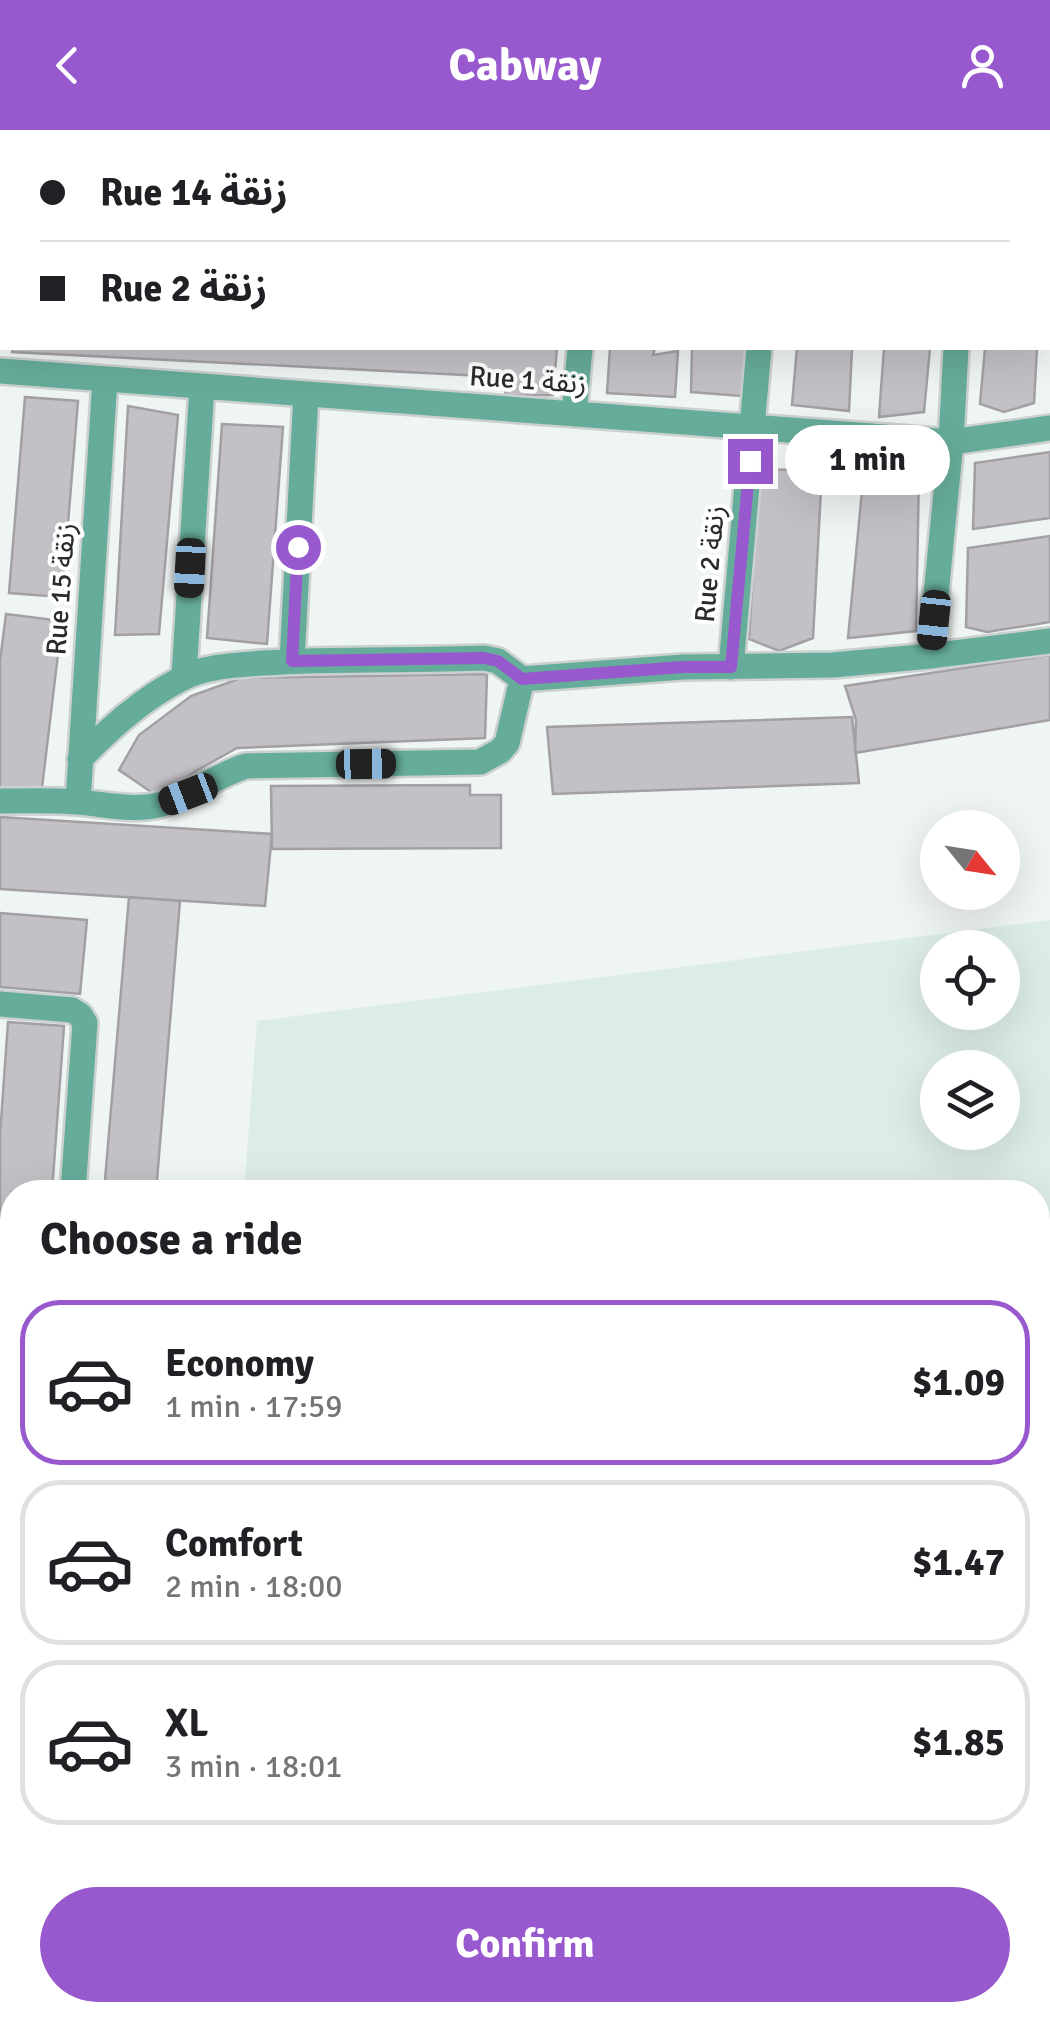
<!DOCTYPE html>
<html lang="en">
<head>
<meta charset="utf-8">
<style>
	:root { --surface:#fff; --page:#f6f6f6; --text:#202124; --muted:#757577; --line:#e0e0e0; --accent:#9858ce }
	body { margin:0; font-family:Signika,"Noto Sans Arabic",sans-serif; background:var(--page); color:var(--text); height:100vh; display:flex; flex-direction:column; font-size:38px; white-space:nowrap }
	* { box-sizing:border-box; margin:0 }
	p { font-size:32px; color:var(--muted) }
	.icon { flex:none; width:55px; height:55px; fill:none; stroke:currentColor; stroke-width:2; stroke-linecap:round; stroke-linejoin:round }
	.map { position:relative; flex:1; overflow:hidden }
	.panel { position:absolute; left:0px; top:1050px; width:1050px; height:842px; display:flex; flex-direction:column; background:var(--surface); border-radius:40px 40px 0 0; box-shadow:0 10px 40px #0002 }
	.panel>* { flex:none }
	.banner { position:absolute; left:0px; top:0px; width:1050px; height:220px; box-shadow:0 10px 40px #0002; display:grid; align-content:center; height:220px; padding:0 40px; background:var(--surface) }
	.needle { width:65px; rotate:120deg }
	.fabs { position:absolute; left:920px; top:680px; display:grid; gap:20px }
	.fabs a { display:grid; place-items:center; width:100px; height:100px; border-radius:50%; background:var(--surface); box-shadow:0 10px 40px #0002; font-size:50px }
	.end { position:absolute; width:45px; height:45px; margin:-22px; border:12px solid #9858ce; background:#fff; box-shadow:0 0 0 5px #fff }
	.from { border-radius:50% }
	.bubble { position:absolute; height:70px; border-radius:35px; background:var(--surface); box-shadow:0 10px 40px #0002; font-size:32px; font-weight:700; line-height:70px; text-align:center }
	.car { position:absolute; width:30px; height:60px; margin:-30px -15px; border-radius:12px; box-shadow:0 0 8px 2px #0007; background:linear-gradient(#222 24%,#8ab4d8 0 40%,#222 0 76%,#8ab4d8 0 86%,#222 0) }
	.banner b { display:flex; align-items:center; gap:35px; height:95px; font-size:38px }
	.banner b+b { border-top:2px solid var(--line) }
	.banner i { width:25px; height:25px; background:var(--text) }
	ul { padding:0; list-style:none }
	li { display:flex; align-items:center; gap:30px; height:165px; margin:0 20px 15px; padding:0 20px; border:5px solid var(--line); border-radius:40px }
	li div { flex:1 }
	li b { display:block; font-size:38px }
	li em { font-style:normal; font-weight:700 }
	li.current { border-color:var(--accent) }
	li>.icon { width:90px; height:90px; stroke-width:1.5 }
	h2 { padding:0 40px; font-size:45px; line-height:120px }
	.button { display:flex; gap:20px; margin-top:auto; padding:20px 40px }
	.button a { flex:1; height:115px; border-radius:60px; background:var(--accent); color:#fff; font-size:40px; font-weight:700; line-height:115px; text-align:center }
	header { display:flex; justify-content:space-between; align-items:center; height:130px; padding:0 40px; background:var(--accent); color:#fff; font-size:45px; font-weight:700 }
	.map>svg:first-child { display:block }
	.built { fill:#dcece7; fill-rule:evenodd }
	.building { fill:#c3c1c6; stroke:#a2a0a5; stroke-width:2.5 }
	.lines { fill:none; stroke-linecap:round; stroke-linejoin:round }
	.service-casing { stroke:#cbd1cf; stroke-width:20 }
	.minor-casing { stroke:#cbd1cf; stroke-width:30 }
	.service { stroke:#66ac9a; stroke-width:15 }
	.minor { stroke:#66ac9a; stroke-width:25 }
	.route { stroke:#9858ce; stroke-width:12 }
	.labels { text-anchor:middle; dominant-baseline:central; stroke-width:8; stroke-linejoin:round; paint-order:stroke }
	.street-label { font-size:28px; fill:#292c2b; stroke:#fff }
</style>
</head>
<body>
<header><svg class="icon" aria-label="back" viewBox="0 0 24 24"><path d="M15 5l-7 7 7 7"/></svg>Cabway<svg class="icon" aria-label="person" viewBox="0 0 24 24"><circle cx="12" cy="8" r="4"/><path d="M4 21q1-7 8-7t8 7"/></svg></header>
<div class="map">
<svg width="1050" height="1891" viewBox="0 0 1050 1891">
	<rect width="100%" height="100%" fill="#eff5f3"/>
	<!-- built -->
	<path class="built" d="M1050,790V1891H178L179,1880H1038V1062H244L257,891ZM938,818H1002V882H938ZM938,938H1002V1002H938Z"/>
	<!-- building -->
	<path class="building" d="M35,0H106V2H35Z
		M155,0H297V2H155Z
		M1005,0H1050L1048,65V2H1004Z
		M13,218H557L553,265L506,266L503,247L12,222Z
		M610,218H655L653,225L678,221L675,267L607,263Z
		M692,218H747L741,266L691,262Z
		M797,218H852L849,281L792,275Z
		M884,218H930L924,282L879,287Z
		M985,218H1037L1034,273L1004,282L980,274Z
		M25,267L78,271L62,467L9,463Z
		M128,276L178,285L159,504L115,505Z
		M222,294L283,297L267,514L207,508Z
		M1050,322V388L973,399L975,333Z
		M759,339L822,341L813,508L779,521L749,509Z
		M864,340L919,344L916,501L848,508Z
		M1050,406V492L987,502L966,497L968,418Z
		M6,484L62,491L41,666L0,662V531Z
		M1050,525V590L855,623L856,590L845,556Z
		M487,544L485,608L237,618L196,641L160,668L119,640L139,605L191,566L241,548Z
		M852,587L859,653L553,664L547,597Z
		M470,655V665H501V718L272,719L271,656Z
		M0,687L272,704L265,776L0,759Z
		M129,767L180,771L156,1062H104Z
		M0,783L87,790L80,864L0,857Z
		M8,892L64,896L52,1062H12V1202H0V1005Z
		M0,1246L12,1247V1544L8,1605H0Z
		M0,1670H5L2,1737H0Z
		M35,1880H99L98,1891H34Z"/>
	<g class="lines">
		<!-- service casing -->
		<g class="service-casing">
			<path id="service" d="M1038,1864L1050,1863"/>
		</g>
		<!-- minor casing -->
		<g class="minor-casing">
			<path id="minor" d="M22,2V0
				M122,2V0
				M408,2L409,0
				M597,2V0
				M968,2V0
				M0,241L951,312L1050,298
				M574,284L580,218
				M930,526L951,312L956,218
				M292,531L306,264
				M731,537L759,218
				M184,546L202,256
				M80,629C110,598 142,569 181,549C204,536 237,535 263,533C336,528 411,531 484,528L498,531L522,549
				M0,671C26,671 52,670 77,672C105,674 135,682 162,674C193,664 215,646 246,636L480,632L500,621L507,613L522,549L683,537L833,535L930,526L1050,511
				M78,672L105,249
				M0,874L72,880L80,885L85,893L73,1062
				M0,1222L12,1223
				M0,1633H12
				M0,1845H6L12,1742"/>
		</g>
		<!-- service -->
		<use href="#service" class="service"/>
		<!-- minor -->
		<use href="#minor" class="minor"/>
	</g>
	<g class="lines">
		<!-- route -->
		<path class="route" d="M298,417L292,531L484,528L498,531L522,549L683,537H731L750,331"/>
	</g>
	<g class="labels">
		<!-- street labels -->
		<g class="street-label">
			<text transform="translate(528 250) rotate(4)">Rue 1 زنقة</text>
			<text transform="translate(710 434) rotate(-85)">Rue 2 زنقة</text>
			<text transform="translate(61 459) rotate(-86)">Rue 15 زنقة</text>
		</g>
	</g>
</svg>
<div class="fabs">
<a><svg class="needle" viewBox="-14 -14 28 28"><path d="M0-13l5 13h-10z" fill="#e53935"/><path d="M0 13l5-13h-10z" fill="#757577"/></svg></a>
<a><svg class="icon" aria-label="locate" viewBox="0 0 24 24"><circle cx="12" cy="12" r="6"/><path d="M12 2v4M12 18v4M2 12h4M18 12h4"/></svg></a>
<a><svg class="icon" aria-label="layers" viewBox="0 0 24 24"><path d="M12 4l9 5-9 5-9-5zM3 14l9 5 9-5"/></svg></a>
</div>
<i class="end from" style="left:298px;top:417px"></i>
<i class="end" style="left:750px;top:331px"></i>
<div class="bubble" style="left:785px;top:295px;width:165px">1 min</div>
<i class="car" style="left:190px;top:438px;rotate:183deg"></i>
<i class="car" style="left:934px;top:490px;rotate:186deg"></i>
<i class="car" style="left:366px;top:634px;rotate:89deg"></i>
<i class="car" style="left:188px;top:664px;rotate:249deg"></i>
<div class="banner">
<b><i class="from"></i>Rue 14 زنقة</b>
<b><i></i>Rue 2 زنقة</b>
</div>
<section class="panel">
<h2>Choose a ride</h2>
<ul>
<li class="current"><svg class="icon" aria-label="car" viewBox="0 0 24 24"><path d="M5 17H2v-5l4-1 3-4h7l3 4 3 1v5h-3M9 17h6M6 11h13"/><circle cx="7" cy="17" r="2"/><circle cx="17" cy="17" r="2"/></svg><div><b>Economy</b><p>1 min · 17:59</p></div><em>$1.09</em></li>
<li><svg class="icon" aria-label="car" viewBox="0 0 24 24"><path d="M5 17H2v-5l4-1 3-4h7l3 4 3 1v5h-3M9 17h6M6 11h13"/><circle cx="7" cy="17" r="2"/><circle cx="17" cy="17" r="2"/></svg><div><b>Comfort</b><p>2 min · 18:00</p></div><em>$1.47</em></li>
<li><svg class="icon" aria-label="car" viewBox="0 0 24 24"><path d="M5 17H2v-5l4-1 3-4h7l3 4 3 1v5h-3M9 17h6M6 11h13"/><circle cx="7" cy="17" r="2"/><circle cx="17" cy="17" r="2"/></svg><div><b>XL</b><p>3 min · 18:01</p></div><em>$1.85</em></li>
</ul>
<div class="button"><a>Confirm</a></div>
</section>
</div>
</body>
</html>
